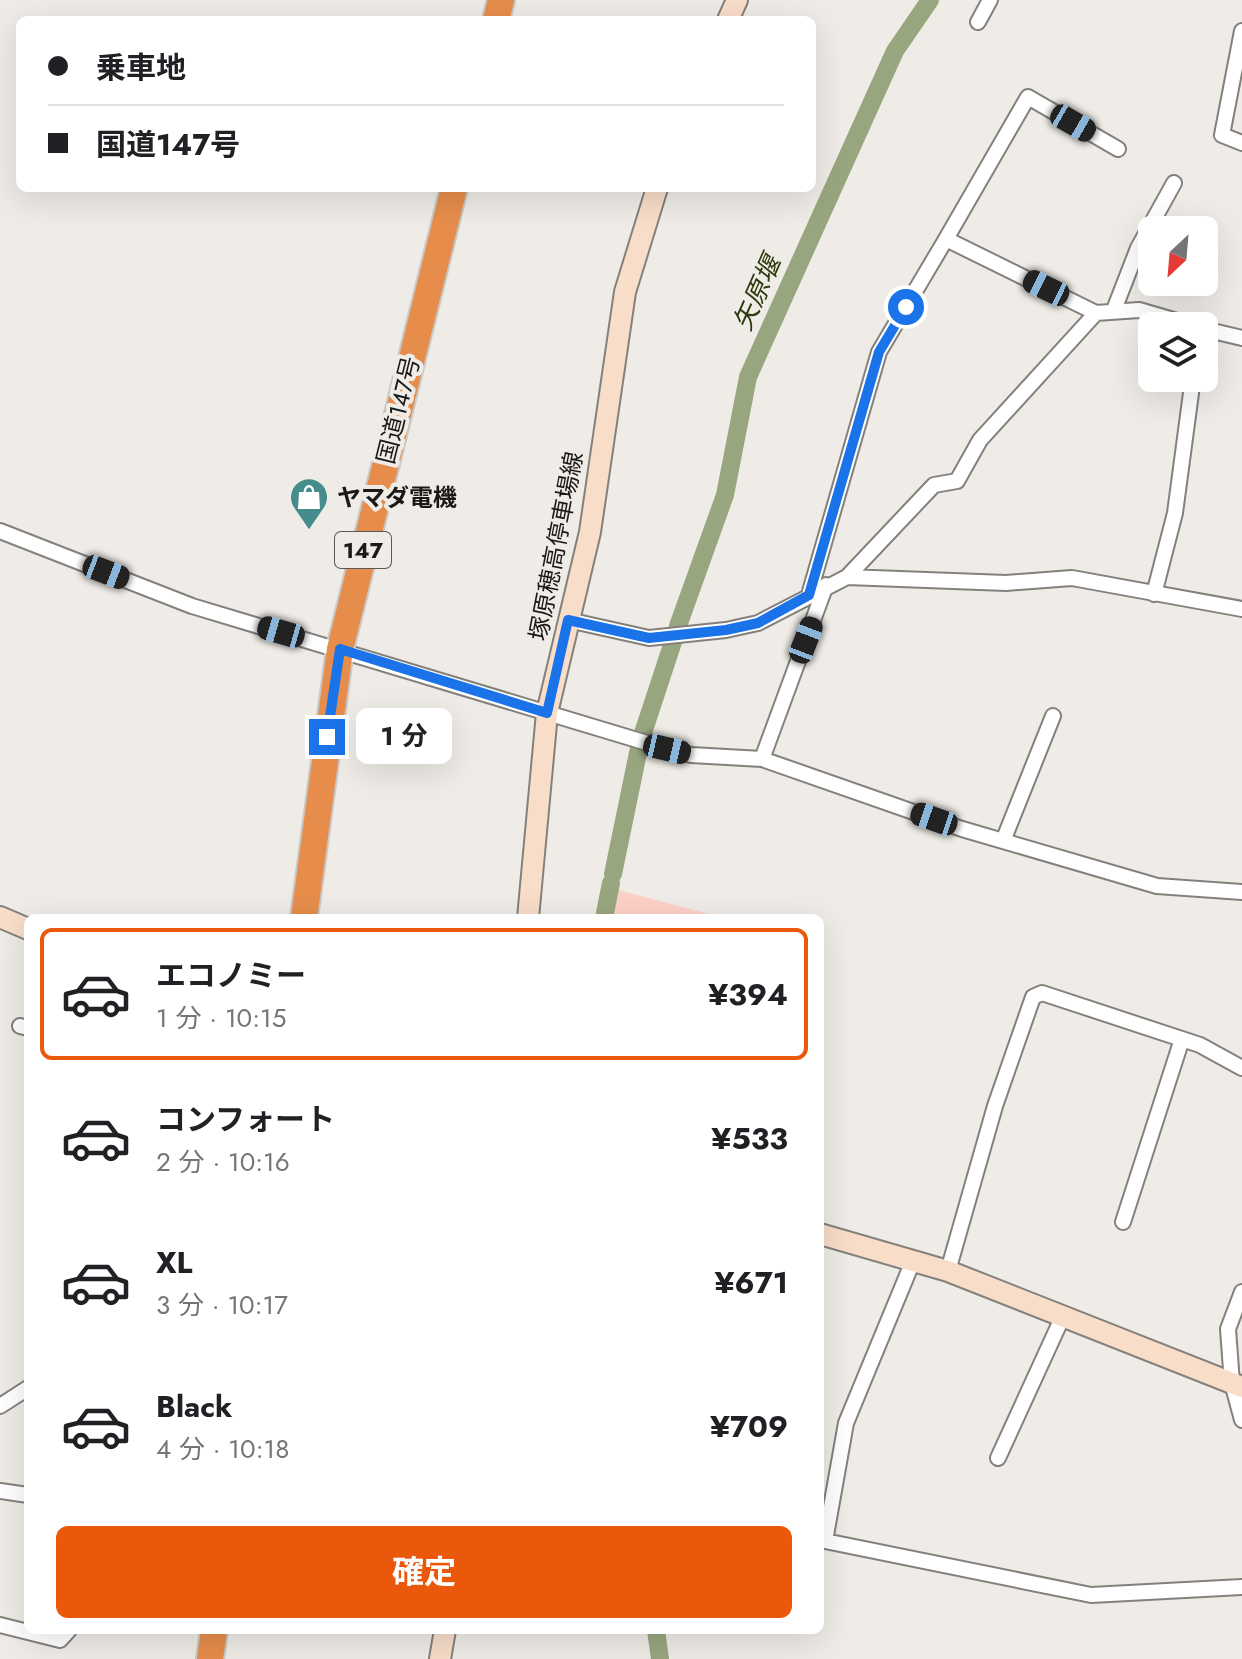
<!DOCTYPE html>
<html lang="ja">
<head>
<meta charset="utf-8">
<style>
	:root { --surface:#fff; --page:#f2f2f2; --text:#202124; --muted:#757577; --line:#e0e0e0; --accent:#ea580c }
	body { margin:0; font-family:Jost,"Noto Sans JP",sans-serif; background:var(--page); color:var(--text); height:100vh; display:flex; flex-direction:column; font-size:30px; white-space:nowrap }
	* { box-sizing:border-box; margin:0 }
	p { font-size:26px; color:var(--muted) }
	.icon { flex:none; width:44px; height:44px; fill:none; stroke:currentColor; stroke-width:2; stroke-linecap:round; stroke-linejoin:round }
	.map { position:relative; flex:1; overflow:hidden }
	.sheet { position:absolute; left:24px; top:914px; width:800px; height:720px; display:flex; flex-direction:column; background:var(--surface); border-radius:12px; box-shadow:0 8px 32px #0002 }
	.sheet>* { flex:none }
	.guide { position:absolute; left:16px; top:16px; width:800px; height:176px; border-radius:12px; box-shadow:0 8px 32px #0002; display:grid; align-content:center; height:176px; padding:0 32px; background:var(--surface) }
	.needle { width:52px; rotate:206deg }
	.controls { position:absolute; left:1138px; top:216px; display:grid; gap:16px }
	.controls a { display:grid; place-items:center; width:80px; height:80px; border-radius:12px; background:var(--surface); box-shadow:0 8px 32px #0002; font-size:40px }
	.end { position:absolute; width:36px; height:36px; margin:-18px; border:10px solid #1a73e8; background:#fff; box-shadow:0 0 0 4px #fff }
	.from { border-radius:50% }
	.bubble { position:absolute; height:56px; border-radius:12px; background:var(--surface); box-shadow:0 8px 32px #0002; font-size:26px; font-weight:700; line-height:56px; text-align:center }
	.car { position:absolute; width:24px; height:48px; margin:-24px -12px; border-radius:10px; box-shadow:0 0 6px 2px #0007; background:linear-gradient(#222 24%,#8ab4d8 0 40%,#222 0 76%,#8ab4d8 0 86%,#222 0) }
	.guide b { display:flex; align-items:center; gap:28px; height:76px; font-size:30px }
	.guide b+b { border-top:2px solid var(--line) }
	.guide i { width:20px; height:20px; background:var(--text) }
	ul { padding:14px 0 0; list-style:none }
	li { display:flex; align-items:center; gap:24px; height:132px; margin:0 16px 12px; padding:0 16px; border:4px solid transparent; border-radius:12px }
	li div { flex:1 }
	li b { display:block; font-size:30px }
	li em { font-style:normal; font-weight:700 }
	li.active { border-color:var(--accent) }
	li>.icon { width:72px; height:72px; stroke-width:1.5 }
	.cta { display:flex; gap:16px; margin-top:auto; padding:16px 32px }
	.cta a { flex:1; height:92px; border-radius:12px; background:var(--accent); color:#fff; font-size:32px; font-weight:700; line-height:92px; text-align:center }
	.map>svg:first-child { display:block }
	.green { fill:#fdd1c8 }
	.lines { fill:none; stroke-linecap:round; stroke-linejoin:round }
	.canal { stroke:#98a67f; stroke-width:18 }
	.street-casing { stroke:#84817d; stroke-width:18 }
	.secondary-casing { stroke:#84817d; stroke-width:24 }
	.highway-casing { stroke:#c8c8c7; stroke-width:30 }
	.street { stroke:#fff; stroke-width:14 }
	.secondary { stroke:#f8ddc9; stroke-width:20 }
	.highway { stroke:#e68d4b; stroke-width:26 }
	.route { stroke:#1a73e8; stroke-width:10 }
	.labels { text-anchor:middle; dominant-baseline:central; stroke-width:8; stroke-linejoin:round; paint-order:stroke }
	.shield { fill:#efece7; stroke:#5a5855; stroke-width:2 }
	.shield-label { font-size:22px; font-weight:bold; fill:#1a1917 }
	.street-label { font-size:24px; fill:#1a1917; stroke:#efece7 }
	.poi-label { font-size:24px; font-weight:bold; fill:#1a1917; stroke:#efece7; text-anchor:start }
	.water-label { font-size:26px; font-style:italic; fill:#2d3a0d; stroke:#efece7 }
</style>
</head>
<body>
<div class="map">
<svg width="1242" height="1659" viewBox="0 0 1242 1659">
	<rect width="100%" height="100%" fill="#efece7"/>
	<!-- green -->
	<path class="green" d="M615,889L716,916L715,918H610Z"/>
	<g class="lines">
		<!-- canal -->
		<path class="canal" d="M678,626L725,495L748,377L895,51L930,0
			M643,733L673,642
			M613,874L639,748
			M604,918L611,883
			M656,1630L660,1659"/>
		<!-- street casing -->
		<g class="street-casing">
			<path id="street" d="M978,22L990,0
				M1242,31L1222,135L1242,143
				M946,239L1028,97L1118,149
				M1114,310L1138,248L1174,183
				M1204,329L1242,338
				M0,531L192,606L667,749L691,755L762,759L962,829L1157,886L1242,892
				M847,577L934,485L957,481L980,440L1096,313
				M1154,594L1175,513L1193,378
				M809,595L879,352L946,239L1096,313L1139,310L1194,326
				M568,620L649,638L726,630L758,623L847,577L1006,583L1072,578L1242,609
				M762,759L826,585
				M1003,841L1053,716
				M20,1026L28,1028
				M1123,1222L1182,1039
				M913,1261L846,1423L825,1541L1091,1595L1242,1587
				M948,1271L995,1106L1033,997L1042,993L1200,1045L1242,1068
				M1242,1292L1228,1329L1232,1383L1242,1420
				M0,1406L28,1388
				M998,1458L1063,1316
				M0,1491L28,1495
				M0,1625L60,1640L69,1630"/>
		</g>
		<!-- secondary casing -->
		<g class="secondary-casing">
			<path id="secondary" d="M728,20L737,0
				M0,917L28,929
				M528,918L547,713L590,532L625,292L657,188
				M820,1234L948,1271L1242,1387
				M440,1659L445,1630"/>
		</g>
		<!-- highway casing -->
		<g class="highway-casing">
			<path id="highway" d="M496,20L501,0
				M304,918L340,649L454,188
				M210,1659L214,1630"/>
		</g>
		<!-- street -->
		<use href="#street" class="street"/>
		<!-- secondary -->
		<use href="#secondary" class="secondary"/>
		<!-- highway -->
		<use href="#highway" class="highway"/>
	</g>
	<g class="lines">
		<!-- route -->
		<path class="route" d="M327,737L340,649L547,713L568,620L649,638L726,630L758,623L809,595L879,352L906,307"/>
	</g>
	<!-- icons -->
	<defs>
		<g id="shop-pin" transform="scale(2)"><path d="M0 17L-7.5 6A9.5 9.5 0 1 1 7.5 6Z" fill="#458d8b" stroke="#efece7"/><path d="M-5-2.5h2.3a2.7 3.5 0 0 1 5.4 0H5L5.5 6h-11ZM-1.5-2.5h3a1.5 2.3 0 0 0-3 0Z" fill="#fff"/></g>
	</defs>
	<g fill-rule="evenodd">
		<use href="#shop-pin" x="309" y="497"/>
	</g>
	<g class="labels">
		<!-- shield labels -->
		<rect class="shield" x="335" y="532" width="56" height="36" rx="6"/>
		<g class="shield-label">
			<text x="363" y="550">147</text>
		</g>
		<!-- street labels -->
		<g class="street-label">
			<text transform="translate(398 410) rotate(-76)">国道147号</text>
			<text transform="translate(556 546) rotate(-79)">塚原穂高停車場線</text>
		</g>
		<!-- poi labels -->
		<g class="poi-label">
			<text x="337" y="497">ヤマダ電機</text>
		</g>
		<!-- water labels -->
		<g class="water-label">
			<text transform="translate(757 293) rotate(-66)">矢原堰</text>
		</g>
	</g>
</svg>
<div class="controls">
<a><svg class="needle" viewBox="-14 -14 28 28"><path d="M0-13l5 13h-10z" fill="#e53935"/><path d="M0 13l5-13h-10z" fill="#757577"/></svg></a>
<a><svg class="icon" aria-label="layers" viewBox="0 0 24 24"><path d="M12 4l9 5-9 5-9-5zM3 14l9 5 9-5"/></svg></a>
</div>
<i class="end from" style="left:906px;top:307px"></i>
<i class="end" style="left:327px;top:737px"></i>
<div class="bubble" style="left:356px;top:708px;width:96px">1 分</div>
<i class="car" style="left:1073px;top:123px;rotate:120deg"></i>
<i class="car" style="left:1046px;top:288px;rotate:296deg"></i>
<i class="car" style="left:106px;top:572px;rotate:111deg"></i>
<i class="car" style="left:281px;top:632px;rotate:286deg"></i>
<i class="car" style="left:806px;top:640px;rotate:21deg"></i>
<i class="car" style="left:667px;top:749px;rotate:103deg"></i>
<i class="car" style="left:934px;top:819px;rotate:289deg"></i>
<div class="guide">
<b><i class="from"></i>乗車地</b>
<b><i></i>国道147号</b>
</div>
<section class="sheet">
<ul>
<li class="active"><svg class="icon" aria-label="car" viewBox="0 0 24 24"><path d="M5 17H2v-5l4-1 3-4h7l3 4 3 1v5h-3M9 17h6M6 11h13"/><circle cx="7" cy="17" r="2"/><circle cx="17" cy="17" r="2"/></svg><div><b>エコノミー</b><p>1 分 · 10:15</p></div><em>¥394</em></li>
<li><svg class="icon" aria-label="car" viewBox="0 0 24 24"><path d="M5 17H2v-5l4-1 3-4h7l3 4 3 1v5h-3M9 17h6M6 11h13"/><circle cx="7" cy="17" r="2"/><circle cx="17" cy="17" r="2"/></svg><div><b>コンフォート</b><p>2 分 · 10:16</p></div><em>¥533</em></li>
<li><svg class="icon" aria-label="car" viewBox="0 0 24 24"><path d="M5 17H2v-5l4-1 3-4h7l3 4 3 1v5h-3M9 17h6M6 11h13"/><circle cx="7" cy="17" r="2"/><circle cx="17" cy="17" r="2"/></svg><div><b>XL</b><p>3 分 · 10:17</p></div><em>¥671</em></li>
<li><svg class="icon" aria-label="car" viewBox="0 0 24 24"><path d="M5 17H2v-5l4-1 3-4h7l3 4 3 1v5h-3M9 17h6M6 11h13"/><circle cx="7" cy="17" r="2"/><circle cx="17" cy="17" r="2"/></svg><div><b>Black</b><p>4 分 · 10:18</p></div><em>¥709</em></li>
</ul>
<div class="cta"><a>確定</a></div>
</section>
</div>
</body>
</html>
